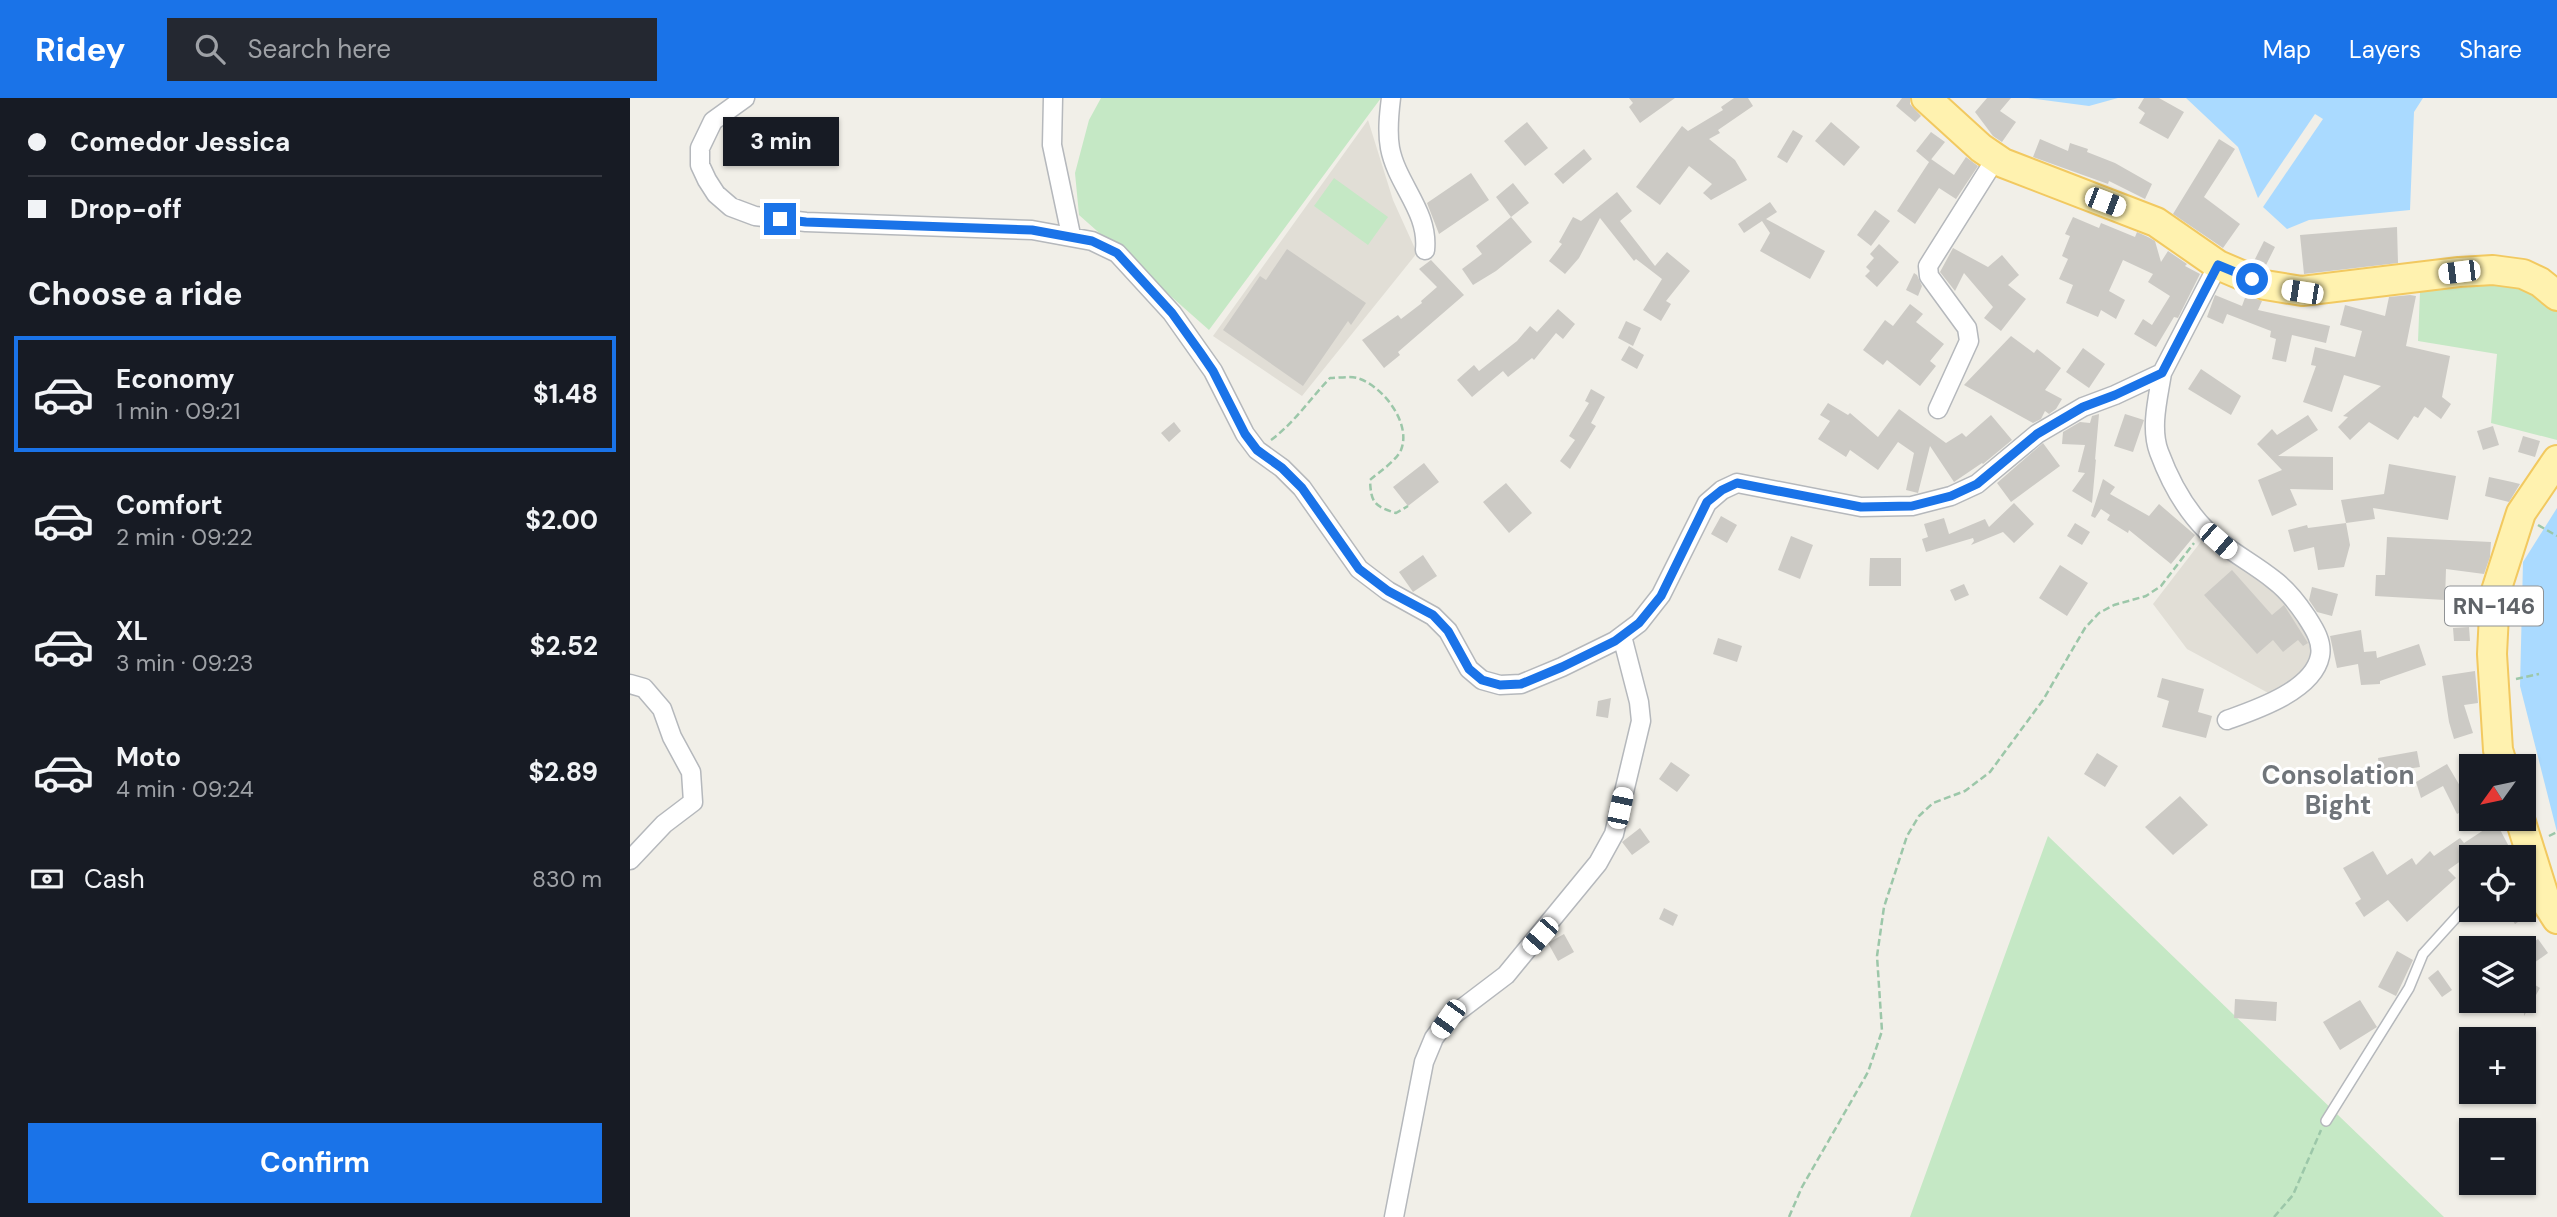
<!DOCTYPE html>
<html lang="en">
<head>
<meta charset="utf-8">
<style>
	:root { --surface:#171b24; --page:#242831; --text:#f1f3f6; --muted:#9ea1a6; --line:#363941; --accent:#1a73e8 }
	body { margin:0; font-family:"DM Sans",sans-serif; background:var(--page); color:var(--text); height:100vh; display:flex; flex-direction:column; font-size:26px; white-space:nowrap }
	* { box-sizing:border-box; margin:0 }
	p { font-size:23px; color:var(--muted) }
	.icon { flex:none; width:38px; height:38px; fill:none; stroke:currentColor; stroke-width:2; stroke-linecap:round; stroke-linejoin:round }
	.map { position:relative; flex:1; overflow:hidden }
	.side { display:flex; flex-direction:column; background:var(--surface); width:630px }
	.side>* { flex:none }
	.hud { display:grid; align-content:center; height:154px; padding:0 28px; background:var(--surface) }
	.needle { width:46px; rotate:237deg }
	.buttons { position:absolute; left:1829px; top:656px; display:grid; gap:14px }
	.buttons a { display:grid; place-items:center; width:77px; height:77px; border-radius:0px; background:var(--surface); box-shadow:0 2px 5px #0004; font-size:35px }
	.end { position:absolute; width:32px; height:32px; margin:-16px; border:9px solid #1a73e8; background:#fff; box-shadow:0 0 0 4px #fff }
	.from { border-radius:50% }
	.bubble { position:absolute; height:49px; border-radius:0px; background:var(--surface); box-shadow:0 2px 5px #0004; font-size:23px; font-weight:700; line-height:49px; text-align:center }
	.car { position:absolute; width:21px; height:42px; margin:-21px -10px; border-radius:9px; box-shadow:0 0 5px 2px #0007; background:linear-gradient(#fff 24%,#345 0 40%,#fff 0 76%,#345 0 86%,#fff 0) }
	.hud b { display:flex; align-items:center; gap:24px; height:66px; font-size:26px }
	.hud b+b { border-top:2px solid var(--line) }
	.hud i { width:18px; height:18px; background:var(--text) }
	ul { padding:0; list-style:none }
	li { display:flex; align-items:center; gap:21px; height:116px; margin:0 14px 10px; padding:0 14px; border:4px solid transparent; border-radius:0px }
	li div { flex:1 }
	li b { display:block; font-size:26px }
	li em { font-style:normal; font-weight:700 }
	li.active { border-color:var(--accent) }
	li>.icon { width:63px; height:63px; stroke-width:1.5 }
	h2 { padding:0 28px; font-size:32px; line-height:84px }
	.pay { display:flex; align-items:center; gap:18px; height:77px; padding:0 28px; font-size:26px }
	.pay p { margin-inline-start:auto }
	.primary-button { display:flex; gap:14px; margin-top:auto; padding:14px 28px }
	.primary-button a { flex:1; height:80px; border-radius:0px; background:var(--accent); color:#fff; font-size:28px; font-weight:700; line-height:80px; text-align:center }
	header { display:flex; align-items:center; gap:42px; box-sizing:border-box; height:98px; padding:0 35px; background:var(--accent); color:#fff }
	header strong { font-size:33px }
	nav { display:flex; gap:38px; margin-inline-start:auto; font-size:24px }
	.search { width:490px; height:63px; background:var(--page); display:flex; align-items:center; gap:18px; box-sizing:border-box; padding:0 24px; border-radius:0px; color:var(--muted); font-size:26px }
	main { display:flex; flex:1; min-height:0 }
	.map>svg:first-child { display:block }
	.education { fill:#e1ded6 }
	.green { fill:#c5e8c5 }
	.water { fill:#aadaff }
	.pier { fill:#f1efe8 }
	.building { fill:#cccac5 }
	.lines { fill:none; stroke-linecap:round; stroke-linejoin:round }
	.lane-casing { stroke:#b5b8bc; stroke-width:12 }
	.street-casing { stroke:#b5b8bc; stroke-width:21 }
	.primary-casing { stroke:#f2c960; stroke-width:32 }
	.path { stroke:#9cc7a9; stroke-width:2.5; stroke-dasharray:7 3.5; stroke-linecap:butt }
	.lane { stroke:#fff; stroke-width:9 }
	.street { stroke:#fff; stroke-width:18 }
	.primary { stroke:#fff2af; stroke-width:28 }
	.route { stroke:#1a73e8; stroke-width:9 }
	.labels { text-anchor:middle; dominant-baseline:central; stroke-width:6; stroke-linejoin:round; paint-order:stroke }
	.shield { fill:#fff; stroke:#8f9295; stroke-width:2 }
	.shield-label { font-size:23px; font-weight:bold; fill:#5f6368 }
	.neighbourhood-label { font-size:26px; font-weight:bold; fill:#70757a; stroke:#fff }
</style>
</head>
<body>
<header>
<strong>Ridey</strong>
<div class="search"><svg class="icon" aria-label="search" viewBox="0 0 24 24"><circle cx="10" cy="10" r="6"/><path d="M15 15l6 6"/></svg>Search here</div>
<nav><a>Map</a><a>Layers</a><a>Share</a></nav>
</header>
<main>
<section class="side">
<div class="hud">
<b><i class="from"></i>Comedor Jessica</b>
<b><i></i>Drop-off</b>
</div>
<h2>Choose a ride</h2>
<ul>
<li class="active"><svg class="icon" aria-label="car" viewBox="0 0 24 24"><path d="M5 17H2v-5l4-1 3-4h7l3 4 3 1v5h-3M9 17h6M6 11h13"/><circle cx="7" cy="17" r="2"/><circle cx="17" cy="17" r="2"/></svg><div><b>Economy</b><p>1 min · 09:21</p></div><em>$1.48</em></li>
<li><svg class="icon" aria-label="car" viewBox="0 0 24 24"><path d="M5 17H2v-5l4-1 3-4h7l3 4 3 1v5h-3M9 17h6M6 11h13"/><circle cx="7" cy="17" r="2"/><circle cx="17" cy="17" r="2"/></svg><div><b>Comfort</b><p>2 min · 09:22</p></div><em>$2.00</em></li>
<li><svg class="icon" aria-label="car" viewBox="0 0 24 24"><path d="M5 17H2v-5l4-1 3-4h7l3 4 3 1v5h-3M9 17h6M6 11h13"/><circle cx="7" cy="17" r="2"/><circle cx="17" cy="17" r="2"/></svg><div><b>XL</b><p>3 min · 09:23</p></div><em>$2.52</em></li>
<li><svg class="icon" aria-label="car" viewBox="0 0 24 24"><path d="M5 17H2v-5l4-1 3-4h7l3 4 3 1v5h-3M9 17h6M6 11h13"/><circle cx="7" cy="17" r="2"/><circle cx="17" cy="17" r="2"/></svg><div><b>Moto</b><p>4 min · 09:24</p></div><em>$2.89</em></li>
</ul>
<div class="pay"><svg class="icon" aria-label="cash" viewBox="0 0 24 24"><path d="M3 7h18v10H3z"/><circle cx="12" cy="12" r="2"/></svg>Cash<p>830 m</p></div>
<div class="primary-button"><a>Confirm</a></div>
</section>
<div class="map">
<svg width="1927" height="1119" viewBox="0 0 1927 1119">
	<rect width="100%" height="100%" fill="#f1efe8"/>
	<!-- education -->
	<path class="education" d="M738,22L763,102L787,155L672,298L583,238Z
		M1576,437L1642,488L1682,534L1683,563L1663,585L1642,597L1557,551L1523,506Z"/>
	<!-- green -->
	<path class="green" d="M471,0H751L579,232L449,117L445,75L459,22Z
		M704,80L758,119L738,147L684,108Z
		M1882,184L1927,209V342L1861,325L1867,256L1788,243L1790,194L1834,186Z
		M1418,738L1814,1119H1280Z"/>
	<!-- water -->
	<path class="water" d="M1398,0H1488L1459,8Z
		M1556,0H1793L1784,14L1780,112L1679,122L1657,131L1633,109L1628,100L1608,49Z
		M1927,410V734L1890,588L1893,464Z"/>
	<!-- pier -->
	<path class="pier" d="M1685,16L1693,21L1631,112L1626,103Z"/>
	<!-- building -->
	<path class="building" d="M999,0H1045L1010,25L999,9L1003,5Z
		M1104,0H1118L1123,8L1088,32L1090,35L1079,41L1105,62L1117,82L1081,102L1073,95L1082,86L1059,68L1030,107L1006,89L1052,28L1058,33L1093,12L1091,9Z
		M1272,0H1280V6L1291,18L1285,24L1266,8Z
		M1357,0H1381L1370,13L1386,24L1372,44L1363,38L1345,14Z
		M1514,0H1529L1554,14L1538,41L1509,25L1515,15L1508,10Z
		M897,24L918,50L895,68L874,43Z
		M1201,24L1230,49L1214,68L1185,43Z
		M1163,32L1173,38L1157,65L1147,59Z
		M1301,34L1315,44L1299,64L1286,53Z
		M1410,41L1438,53L1440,45L1458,51L1457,54L1485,65L1522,86L1515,101L1479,83L1478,86L1403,59Z
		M1589,41L1605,51L1574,99L1610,126L1593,150L1543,116Z
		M954,51L962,61L933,86L924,76Z
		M1336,59L1348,68L1326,101L1309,90L1285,126L1267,113L1301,61L1324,77Z
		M841,75L859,102L809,136L797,105Z
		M883,85L899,105L881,119L866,99Z
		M987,94L1002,113L990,123L1025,168L1037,154L1060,173L1036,203L1041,206L1031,223L1013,212L1032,181L1006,161L1004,163L970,120L949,160L935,176L919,163L932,146L929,144L943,119L951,123Z
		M1140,104L1147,114L1136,121L1195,153L1180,181L1130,153L1140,135L1132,123L1114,135L1108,126Z
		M1245,112L1260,123L1241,148L1227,137Z
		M881,119L902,144L866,173L843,187L832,171L852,156L846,148Z
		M1443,119L1469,130L1471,125L1505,139L1507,134L1518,139L1525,143L1531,164L1538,153L1557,166L1555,168L1570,176L1548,220L1544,219L1526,249L1504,236L1513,221L1522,227L1540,198L1518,184L1523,176L1493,162L1479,193L1495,202L1486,221L1471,212L1468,219L1436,205L1443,187L1429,181L1438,161L1432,158L1440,138L1435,136Z
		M1767,129L1768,165L1674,176L1670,137Z
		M1634,143L1645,149L1635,169L1624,163Z
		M1249,146L1269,164L1247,189L1235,178L1240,173L1236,169L1244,160L1240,156Z
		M1323,150L1358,169L1372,157L1389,177L1378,187L1396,201L1371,233L1354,220L1363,209L1334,175L1325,193L1310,174Z
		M657,151L736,205L721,227L718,223L673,288L593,232L630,178L636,182Z
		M801,162L834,197L768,254L770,257L754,270L732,242L768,217L771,221L792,205L791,203L807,189L789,171Z
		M1284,175L1287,177L1292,188L1288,198L1276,192Z
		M1585,197L1612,208L1616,197L1632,203L1628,212L1700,228L1696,245L1662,237L1656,264L1642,261L1646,241L1640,239L1641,233L1597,216L1593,226L1577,219Z
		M1780,197L1786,198L1776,248L1820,258L1812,299L1821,306L1811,321L1795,309L1788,320L1784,318L1768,342L1739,324L1720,342L1708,329L1718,319L1713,318L1751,288L1714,277L1702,314L1673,304L1686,268L1681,267L1685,249L1725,259L1732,233L1710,227L1715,207L1755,218L1759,199Z
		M1280,206L1293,216L1286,224L1314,246L1300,263L1306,268L1290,288L1257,262L1253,267L1233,252L1255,222L1263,228Z
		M928,211L945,226L933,241L926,235L904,262L902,260L878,279L873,273L842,299L827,282L844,267L849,273L887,243L900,228L907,234Z
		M996,223L1011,230L1003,248L988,240Z
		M1381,238L1404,255L1407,251L1431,270L1415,292L1432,301L1426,311L1419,316L1415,313L1411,321L1403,325L1334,287Z
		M999,248L1014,257L1007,271L991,262Z
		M1453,250L1475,266L1459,290L1436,274Z
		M1571,271L1611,298L1601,317L1558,291Z
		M961,291L975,299L961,325L966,328L940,371L930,363L945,342L939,338L959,305L955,303Z
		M1198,305L1218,317L1220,315L1248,339L1269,311L1316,345L1332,335L1336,339L1361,317L1382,342L1353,366L1352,365L1324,384L1300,348L1288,395L1276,392L1284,355L1268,344L1248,372L1220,352L1216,359L1188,341L1200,323L1190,317Z
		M1469,316L1465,362L1466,361L1462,405L1442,393L1455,375L1448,374L1455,347L1432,346L1433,334L1450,324L1460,325L1462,318Z
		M1495,316L1514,322L1503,354L1484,348Z
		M1678,317L1688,332L1648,358L1703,359V392L1660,391L1667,407L1642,418L1628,382L1652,372L1627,346L1642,331L1647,337Z
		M544,324L551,333L539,344L531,335Z
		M1863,328L1869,347L1853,352L1847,333Z
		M1893,338L1910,343L1905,359L1888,354Z
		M1413,345L1430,368L1381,404L1367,385Z
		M794,365L809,384L778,408L763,389Z
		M1759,366L1826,378L1818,422L1743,410L1745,421L1716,425L1720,447L1714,469L1688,472L1684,449L1664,454L1658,432L1677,427L1678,430L1716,425L1711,402L1754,396Z
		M1859,379L1882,384L1890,386L1879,404L1855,398Z
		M1473,381L1485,389L1480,396L1519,418L1529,406L1565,437L1541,466L1499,432L1498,435L1477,422L1480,417L1471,411L1465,420L1461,418Z
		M876,385L902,415L879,435L853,404Z
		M1384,405L1404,426L1384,445L1373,434L1341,447L1344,443L1343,440L1296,454L1292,441L1298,439L1294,426L1314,420L1319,436L1355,421L1359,429Z
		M1091,418L1107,427L1097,445L1081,436Z
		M1445,425L1460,434L1452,447L1437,438Z
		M1161,438L1183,447L1170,481L1148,472Z
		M1757,439L1861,444L1860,459L1854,476L1816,471L1815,502L1745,498L1746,477H1755Z
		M793,457L807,478L783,494L769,474Z
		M1240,460H1271V488H1239Z
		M1430,467L1458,485L1437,518L1409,500Z
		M1602,472L1642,517L1654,507L1678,545L1673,548L1668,542L1653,554L1643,542L1627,556L1574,497Z
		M1334,486L1339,497L1325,503L1320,492Z
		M1682,489L1708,496L1702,518L1687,514L1679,502Z
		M1839,529L1840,543H1824L1823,530Z
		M1731,532L1734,554L1746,553L1747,560L1789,546L1796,567L1750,583V586L1731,587L1728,566L1707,570L1700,538Z
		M1088,540L1112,548L1107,564L1083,556Z
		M1845,573L1848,605L1834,607L1843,635L1824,641L1819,624L1812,578Z
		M1532,580L1574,591L1568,614L1582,618L1576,640L1532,629L1539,603L1527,599Z
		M981,600L978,620L966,618L968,603Z
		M1787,653L1790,669L1750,675L1748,660Z
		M1467,655L1488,668L1475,689L1454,676Z
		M1041,664L1060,677L1047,694L1029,681Z
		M1817,666L1830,688L1841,682V709L1827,716L1813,688L1791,700L1786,684Z
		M1550,698L1578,727L1543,757L1515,729Z
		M1866,724L1885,760H1835L1818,772L1826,780L1777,824L1758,802L1734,819L1725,805L1731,801L1713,770L1743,753L1757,777L1782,760L1786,767L1800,753L1804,758L1830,740L1834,745Z
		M1010,730L1020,744L1002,757L992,744Z
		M1034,810L1048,817L1043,828L1029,821Z
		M1876,812H1902L1903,814L1885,826Z
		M934,836L944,854L928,863L918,845Z
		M1908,841L1918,855L1894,872V850Z
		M1767,853L1783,862L1766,898L1748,889Z
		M1808,872L1822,892L1812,899L1798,880Z
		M1894,880L1910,890L1894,918Z
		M1605,901L1647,904L1646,923L1604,920Z
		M1730,902L1747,929L1710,952L1693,924Z"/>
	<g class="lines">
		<!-- lane casing -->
		<g class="lane-casing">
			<path id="lane" d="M1696,1023L1779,890L1793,856L1841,803"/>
		</g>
		<!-- street casing -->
		<g class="street-casing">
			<path id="street" d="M115,0L83,23L70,50V67L77,82L86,96L101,109L125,118L176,124L402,132L462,143L487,155L542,215L583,273L615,336L627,352L652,370L672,390L729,471L758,493L803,518L818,533L839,571L852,582L870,587L891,586L932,569L985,543L1009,525L1031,497L1077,405L1092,392L1107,385L1231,409L1282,408L1321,398L1347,386L1407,336L1453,309L1485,297L1532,275L1588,167
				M423,0L422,47L441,137
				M761,0C759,16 757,33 760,50C767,87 799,113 795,152
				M1532,275C1528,300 1520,330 1529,354C1539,381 1555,411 1576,432C1596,452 1622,464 1644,482C1656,491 1668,506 1676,518C1683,529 1693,543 1690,558C1683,593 1625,612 1597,622
				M1308,311L1339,243L1337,230L1299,178L1298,168L1366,60
				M0,586L14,590L32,611L42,639L61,674L63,704L34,726L0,762
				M764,1119L794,964L804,940L818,921L876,877L968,765L984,736L1011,623L1009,604L992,538"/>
		</g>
		<!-- primary casing -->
		<g class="primary-casing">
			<path id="primary" d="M1296,0L1351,50L1373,65L1526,124L1588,167L1635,187L1672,193L1829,174L1863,172L1893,176L1910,184L1927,198
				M1873,668L1868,652L1862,556L1865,496L1891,415L1927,362
				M1890,721L1916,804L1927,821"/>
		</g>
		<!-- path -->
		<path class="path" d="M641,342C664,325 680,301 700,280C708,280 719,278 727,280C752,287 782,325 771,352C766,363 749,374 740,382C741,405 744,408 766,415L778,408
			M1908,427L1927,438
			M1886,581L1909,576
			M1919,738L1927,734
			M1159,1119L1172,1089L1238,974L1252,933L1247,858L1254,809L1277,738L1289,718L1303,705L1335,693L1360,674L1413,602L1455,530L1469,515L1484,507L1516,498L1531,488L1564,445
			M1644,1119L1663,1097L1691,1032"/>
		<!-- lane -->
		<use href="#lane" class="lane"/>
		<!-- street -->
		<use href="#street" class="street"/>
		<!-- primary -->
		<use href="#primary" class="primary"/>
	</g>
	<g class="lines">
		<!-- route -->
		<path class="route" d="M150,121L176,124L402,132L462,143L487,155L542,215L570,254L583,273L615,336L627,352L652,370L672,390L729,471L758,493L803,517L818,533L839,571L852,582L870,587L891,586L932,569L985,543L1009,525L1031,498L1077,404L1092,392L1107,385L1231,409L1282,408L1321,398L1347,386L1407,336L1453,309L1485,297L1532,275L1588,167L1622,181"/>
	</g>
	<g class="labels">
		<!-- shield labels -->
		<rect class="shield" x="1815" y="488.5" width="98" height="39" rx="5"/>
		<g class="shield-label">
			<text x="1864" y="508">RN-146</text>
		</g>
		<!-- neighbourhood labels -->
		<g class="neighbourhood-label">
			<text x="1708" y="677">Consolation<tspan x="1708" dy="30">Bight</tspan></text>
		</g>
	</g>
</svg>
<div class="buttons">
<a><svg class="needle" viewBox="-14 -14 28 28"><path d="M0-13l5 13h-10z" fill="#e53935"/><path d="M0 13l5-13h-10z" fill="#9ea1a6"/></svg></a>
<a><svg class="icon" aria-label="locate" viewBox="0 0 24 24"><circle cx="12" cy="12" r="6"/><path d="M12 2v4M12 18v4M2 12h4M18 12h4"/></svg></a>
<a><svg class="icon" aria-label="layers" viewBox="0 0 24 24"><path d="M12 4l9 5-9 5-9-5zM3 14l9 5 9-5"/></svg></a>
<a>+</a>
<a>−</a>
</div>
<i class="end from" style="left:1622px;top:181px"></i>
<i class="end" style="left:150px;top:121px"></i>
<div class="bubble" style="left:93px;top:19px;width:116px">3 min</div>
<i class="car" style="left:1475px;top:104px;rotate:111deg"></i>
<i class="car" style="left:1829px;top:174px;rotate:263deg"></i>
<i class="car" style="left:1672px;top:194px;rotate:279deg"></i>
<i class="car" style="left:1588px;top:443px;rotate:131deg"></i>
<i class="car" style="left:990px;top:710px;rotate:12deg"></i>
<i class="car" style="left:910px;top:838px;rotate:221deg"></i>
<i class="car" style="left:818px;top:921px;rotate:216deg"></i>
</div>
</main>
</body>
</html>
